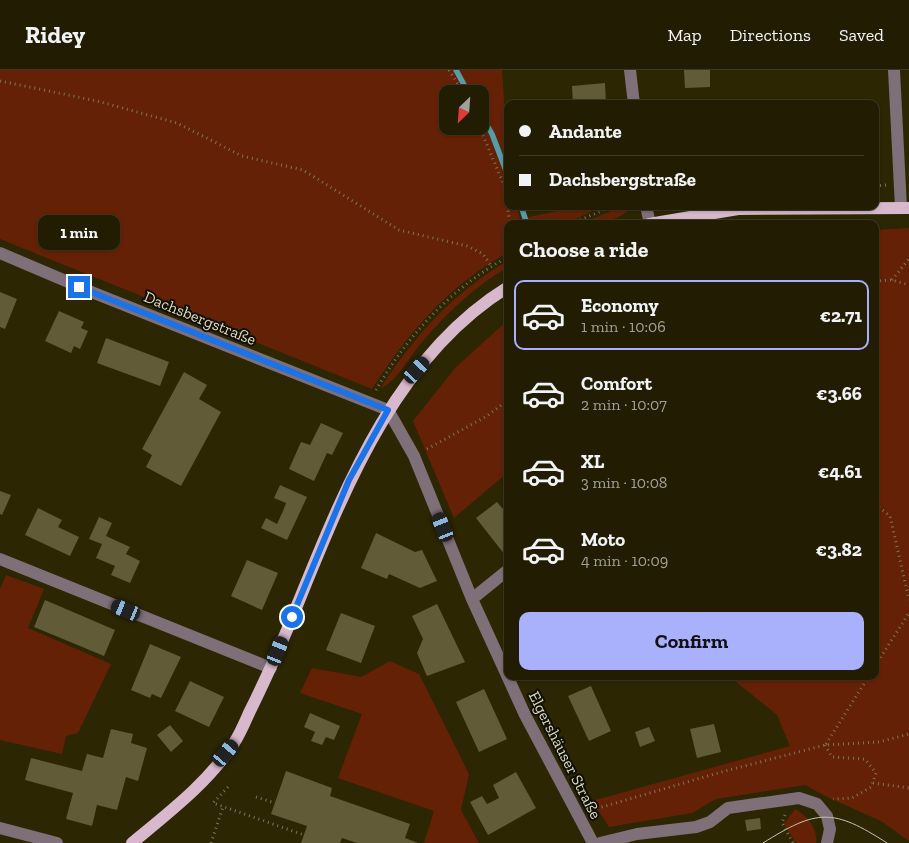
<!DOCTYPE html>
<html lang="en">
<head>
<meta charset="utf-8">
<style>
	:root { --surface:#211c02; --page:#29250c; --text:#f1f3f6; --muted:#a2a199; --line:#3e3a24; --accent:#a9b0fc }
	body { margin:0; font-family:"Zilla Slab",serif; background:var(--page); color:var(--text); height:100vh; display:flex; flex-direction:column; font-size:19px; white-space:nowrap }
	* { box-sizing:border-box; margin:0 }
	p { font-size:16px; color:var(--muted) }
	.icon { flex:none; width:28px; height:28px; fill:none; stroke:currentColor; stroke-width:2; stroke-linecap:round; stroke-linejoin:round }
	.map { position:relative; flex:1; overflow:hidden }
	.panel { position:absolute; left:504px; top:150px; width:375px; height:460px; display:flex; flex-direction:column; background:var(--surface); border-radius:10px; box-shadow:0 1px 4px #0004,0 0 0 1px var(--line) }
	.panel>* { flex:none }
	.hud { position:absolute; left:504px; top:30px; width:375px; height:110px; border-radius:10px; box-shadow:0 1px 4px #0004,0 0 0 1px var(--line); display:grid; align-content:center; height:110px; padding:0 15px; background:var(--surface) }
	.needle { width:32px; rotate:205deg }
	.tools { position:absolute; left:439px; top:15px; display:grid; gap:10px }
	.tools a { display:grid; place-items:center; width:50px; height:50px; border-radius:10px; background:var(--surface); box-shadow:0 1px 4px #0004,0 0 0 1px var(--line); font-size:25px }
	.end { position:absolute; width:22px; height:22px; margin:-11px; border:6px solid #1a73e8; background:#fff; box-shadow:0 0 0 2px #fff }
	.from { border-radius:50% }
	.bubble { position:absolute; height:35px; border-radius:10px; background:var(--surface); box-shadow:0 1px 4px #0004,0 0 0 1px var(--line); font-size:16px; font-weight:700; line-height:35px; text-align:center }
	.car { position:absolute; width:15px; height:30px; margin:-15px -8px; border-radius:6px; box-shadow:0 0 4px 1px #0007; background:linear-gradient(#222 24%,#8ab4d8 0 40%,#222 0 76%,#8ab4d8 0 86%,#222 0) }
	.hud b { display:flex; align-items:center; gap:18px; height:48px; font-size:19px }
	.hud b+b { border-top:1px solid var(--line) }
	.hud i { width:12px; height:12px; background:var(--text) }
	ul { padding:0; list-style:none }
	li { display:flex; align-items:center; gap:15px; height:70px; margin:0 10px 8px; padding:0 5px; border:2px solid transparent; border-radius:10px }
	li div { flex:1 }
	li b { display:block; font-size:19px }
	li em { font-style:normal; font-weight:700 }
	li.active { border-color:var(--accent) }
	li>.icon { width:45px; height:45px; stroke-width:1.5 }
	h2 { padding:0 15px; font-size:22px; line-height:60px }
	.action { display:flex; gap:10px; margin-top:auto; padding:10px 15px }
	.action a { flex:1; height:58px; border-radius:10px; background:var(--accent); color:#111; font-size:20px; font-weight:700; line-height:58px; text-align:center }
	header { display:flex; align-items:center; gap:30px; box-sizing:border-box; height:70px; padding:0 25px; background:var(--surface); border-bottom:1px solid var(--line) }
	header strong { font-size:24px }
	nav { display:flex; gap:28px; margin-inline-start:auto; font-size:18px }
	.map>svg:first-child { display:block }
	.green { fill:#652105; fill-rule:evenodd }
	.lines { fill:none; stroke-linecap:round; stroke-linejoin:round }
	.stream { stroke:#569daa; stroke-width:5.5 }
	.building { fill:#615b38 }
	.path { stroke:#7b765a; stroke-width:3; stroke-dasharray:1 4; stroke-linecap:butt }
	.minor { stroke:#7e6f78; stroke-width:12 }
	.major { stroke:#d7b8cc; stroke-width:12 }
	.tram { stroke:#c7c3ae; stroke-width:1 }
	.route { stroke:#1a73e8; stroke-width:6 }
	.labels { text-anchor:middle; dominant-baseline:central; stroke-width:4; stroke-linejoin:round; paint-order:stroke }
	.street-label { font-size:16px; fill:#dedbc8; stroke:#120f03 }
</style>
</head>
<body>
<header>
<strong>Ridey</strong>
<nav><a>Map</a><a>Directions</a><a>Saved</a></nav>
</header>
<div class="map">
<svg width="909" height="773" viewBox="0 0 909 773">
	<rect width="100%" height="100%" fill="#2c2603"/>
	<!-- green -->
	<path class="green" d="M0,0H502L508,90V136H517L520,149L580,136H603L565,154H508L507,183C449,215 407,264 372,319L0,169ZM448,24H480V56H448Z
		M623,136H633C620,151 598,154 580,154Z
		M909,158V771L881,751L825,726L805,715L716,729L692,743L609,757L592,731L790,676L777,645L729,606H875V160Z
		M507,191V198C475,216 447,243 423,271C410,285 398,311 380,319C414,266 453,223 507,191Z
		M507,251V403L454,448L413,351L456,297Z
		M6,505L44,519L28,558L111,594L78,663L66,666L62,684L0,670V519Z
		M390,591L419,604L469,704L461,740L479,773H424L434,741L338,708L362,644L300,623L312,598L361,607Z
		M795,739C807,745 818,759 816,773H796L784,754Z"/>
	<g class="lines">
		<!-- stream -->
		<path class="stream" d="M456,0L469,24
			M480,43L492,64L508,106
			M521,136L527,154"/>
	</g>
	<!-- building -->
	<path class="building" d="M684,0H710V17L685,18Z
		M605,13L606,34H573L572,16Z
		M0,222L17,229L5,259L0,257Z
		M59,241L84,252L81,258L88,261L80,279L74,276L71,283L45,271Z
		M106,268L169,292L160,316L97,293Z
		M184,302L207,315L199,329L221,342L181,416L146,397L152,385L142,379Z
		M321,353L343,363L332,385L327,383L314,411L289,399L301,372L310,375Z
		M280,415L307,427L287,470L261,458L266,448L277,454L283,441L286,433L274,428Z
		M0,421L11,425L2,445L0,444Z
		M497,432L508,445V484L505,485L476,448Z
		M38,438L62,450L58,457L79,467L70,486L25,465Z
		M99,447L112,453L106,466L130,477L126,484L140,491L130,513L111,505L115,496L96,488L102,474L89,469Z
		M376,463L415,482L422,480L437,511L420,518L389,504L387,509L361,498Z
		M247,490L278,503L262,540L231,526Z
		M45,530L115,560L104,586L34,557Z
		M437,534L465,592L427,606L417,583L423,569L412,546Z
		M341,543L375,556L361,593L326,580Z
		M150,574L181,587L161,628L152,624L150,628L131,620Z
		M190,611L224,627L209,657L175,641Z
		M591,616L611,661L589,671L568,626Z
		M484,619L507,669L479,682L456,632Z
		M310,643L340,656L334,670L326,667L322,675L311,671L315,662L304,657Z
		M714,654L721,682L697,688L690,659Z
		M170,655L183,671L171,682L157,665Z
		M649,657L655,671L640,677L635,662Z
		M111,659L133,664L131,673L147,678L138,711L126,707L117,740L97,735L92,756L66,749L73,723L25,710L31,688L82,701L87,684L103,688Z
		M286,701L332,718L330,726L410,754L405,768L418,773H357L342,768L340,773H301L307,756L271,744Z
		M516,702L536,738L488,765L470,732L482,726L487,734L499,728L493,715Z
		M760,748L761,759L747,761L745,750Z"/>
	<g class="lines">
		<!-- path -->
		<path class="path" d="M449,0L464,24
			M0,11L97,31L177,53L242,86L303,100L399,160L467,176L483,184L491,196
			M479,56L504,115L510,154
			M875,116L886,115
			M571,154L613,136
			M892,210L909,189
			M875,211L892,210L909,215
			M376,320C407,266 452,217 508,187
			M427,379L487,346L508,330
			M875,434L890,446L909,530
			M875,596L909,543
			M826,674L869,606
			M825,675L832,687L865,689L876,703L871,717L852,728L833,729
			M873,713L909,718
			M228,717L213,733L304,765
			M256,727L275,733
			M592,740L718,703L825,675L879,672L909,664
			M785,745L782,753L793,773
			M211,773L223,737"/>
		<!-- minor -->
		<path class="minor" d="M630,0L634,34
			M894,0L901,138
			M646,136L650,154
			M0,183L94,223L388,340L414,386L472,529L525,645L593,773
			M0,489L271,598
			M472,529L508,500
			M0,758L57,773
			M600,773L637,764L696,757L710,752L728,738L799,728L817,734L827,746L830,759L827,773"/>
		<!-- major -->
		<path class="major" d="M649,154L738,139L909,138
			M132,773C168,743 208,713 234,673C240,664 245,652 249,643C263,615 275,588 287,560C338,437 388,291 508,217"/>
		<!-- tram -->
		<path class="tram" d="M763,773C817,739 833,738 887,773"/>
	</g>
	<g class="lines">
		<!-- route -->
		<path class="route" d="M79,217L388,340L349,410L292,547"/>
	</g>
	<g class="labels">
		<!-- street labels -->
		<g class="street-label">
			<text transform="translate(200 248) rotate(22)">Dachsbergstraße</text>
			<text transform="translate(565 685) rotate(63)">Elgershäuser Straße</text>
		</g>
	</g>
</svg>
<div class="tools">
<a><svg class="needle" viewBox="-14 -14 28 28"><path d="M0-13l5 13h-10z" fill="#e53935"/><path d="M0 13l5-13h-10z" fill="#a2a199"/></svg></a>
</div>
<i class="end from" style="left:292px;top:547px"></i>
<i class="end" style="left:79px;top:217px"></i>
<div class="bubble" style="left:38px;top:145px;width:82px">1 min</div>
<i class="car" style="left:417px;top:300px;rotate:42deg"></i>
<i class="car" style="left:443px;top:457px;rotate:338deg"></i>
<i class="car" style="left:126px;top:540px;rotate:292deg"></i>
<i class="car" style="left:278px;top:581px;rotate:22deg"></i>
<i class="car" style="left:226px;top:683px;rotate:40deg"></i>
<div class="hud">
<b><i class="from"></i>Andante</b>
<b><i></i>Dachsbergstraße</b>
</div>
<section class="panel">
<h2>Choose a ride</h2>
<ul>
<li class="active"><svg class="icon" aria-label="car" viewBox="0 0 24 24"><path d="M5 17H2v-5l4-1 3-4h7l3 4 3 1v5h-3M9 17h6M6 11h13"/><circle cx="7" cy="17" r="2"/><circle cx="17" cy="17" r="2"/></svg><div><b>Economy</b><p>1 min · 10:06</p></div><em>€2.71</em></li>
<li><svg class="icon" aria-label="car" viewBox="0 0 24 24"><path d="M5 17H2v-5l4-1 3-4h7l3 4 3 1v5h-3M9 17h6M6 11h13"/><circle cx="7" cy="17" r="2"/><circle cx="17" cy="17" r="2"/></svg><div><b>Comfort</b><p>2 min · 10:07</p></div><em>€3.66</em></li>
<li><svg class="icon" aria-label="car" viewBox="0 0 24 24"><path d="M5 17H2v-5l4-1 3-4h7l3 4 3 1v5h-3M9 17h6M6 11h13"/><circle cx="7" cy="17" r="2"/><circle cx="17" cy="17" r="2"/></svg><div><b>XL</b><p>3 min · 10:08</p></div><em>€4.61</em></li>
<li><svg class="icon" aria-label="car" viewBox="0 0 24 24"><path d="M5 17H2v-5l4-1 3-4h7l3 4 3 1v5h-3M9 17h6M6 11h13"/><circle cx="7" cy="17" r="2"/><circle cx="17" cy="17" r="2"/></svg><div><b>Moto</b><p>4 min · 10:09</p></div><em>€3.82</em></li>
</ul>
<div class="action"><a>Confirm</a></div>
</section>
</div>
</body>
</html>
